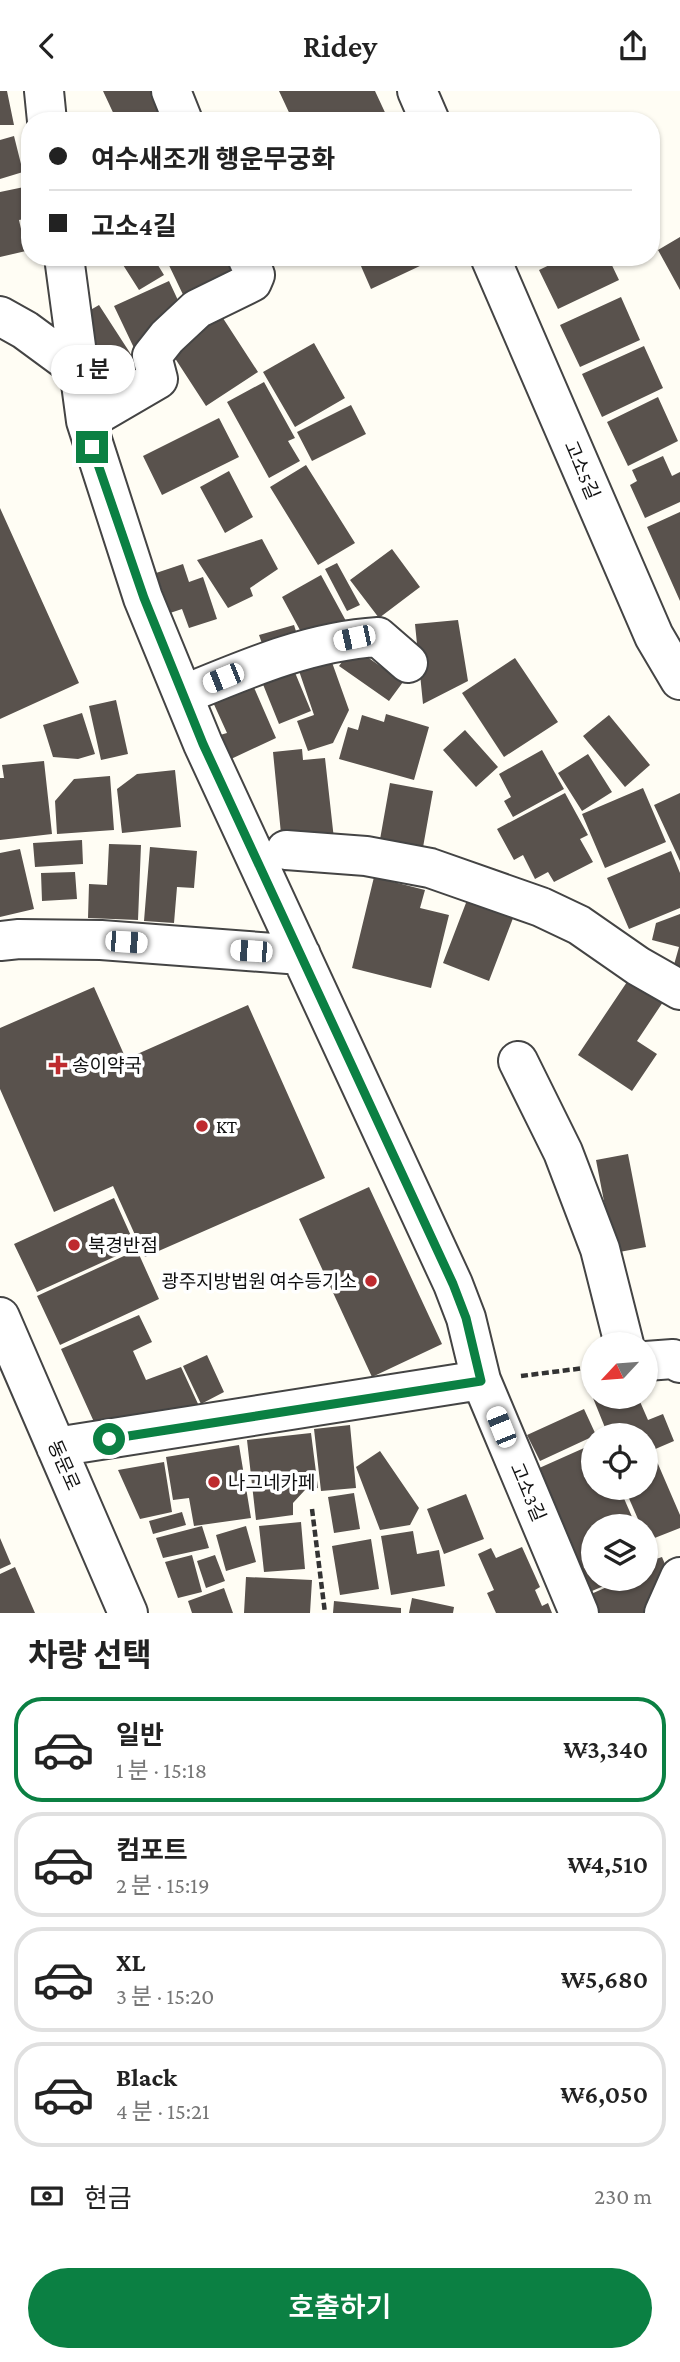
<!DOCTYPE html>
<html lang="ko">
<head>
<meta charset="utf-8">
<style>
	:root { --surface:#fff; --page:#f2f2f2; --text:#222; --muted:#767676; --line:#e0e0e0; --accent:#0b8043 }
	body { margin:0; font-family:"Crimson Pro","Noto Sans KR",serif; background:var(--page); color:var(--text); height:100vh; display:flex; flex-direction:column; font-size:26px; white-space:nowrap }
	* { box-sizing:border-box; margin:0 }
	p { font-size:23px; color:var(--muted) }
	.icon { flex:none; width:38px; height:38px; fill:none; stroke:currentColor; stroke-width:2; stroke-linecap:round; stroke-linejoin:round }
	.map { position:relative; height:1522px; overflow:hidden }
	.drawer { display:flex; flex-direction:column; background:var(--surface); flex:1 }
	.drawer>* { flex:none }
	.guide { position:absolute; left:21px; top:21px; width:639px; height:154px; border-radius:28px; box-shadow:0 2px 5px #0004; display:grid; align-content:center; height:154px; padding:0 28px; background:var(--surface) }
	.needle { width:46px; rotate:244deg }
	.tools { position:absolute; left:581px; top:1241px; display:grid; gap:14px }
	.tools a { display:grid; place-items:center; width:77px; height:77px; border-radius:50%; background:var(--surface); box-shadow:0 2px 5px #0004; font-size:35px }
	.end { position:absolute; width:32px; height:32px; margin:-16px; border:9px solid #0b8043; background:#fff; box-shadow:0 0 0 4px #fff }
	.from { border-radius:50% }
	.bubble { position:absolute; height:49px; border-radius:24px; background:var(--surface); box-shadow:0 2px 5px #0004; font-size:23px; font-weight:600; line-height:49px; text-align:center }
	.car { position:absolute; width:21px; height:42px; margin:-21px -10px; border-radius:9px; box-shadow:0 0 5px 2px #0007; background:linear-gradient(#fff 24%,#345 0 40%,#fff 0 76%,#345 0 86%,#fff 0) }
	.guide b { display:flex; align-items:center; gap:24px; height:66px; font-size:26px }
	.guide b+b { border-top:2px solid var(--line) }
	.guide i { width:18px; height:18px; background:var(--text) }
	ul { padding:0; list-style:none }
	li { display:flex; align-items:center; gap:21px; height:105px; margin:0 14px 10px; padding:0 14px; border:4px solid var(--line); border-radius:28px }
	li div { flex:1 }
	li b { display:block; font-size:26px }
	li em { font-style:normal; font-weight:600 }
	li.selected { border-color:var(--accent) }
	li>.icon { width:63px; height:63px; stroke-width:1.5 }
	h2 { padding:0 28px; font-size:32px; line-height:84px }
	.pay { display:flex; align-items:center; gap:18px; height:77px; padding:0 28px; font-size:26px }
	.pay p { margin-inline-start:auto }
	.button { display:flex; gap:14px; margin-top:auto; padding:14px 28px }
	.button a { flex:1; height:80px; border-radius:42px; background:var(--accent); color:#fff; font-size:28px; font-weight:600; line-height:80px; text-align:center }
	header { display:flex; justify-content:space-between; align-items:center; height:91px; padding:0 28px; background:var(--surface); font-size:32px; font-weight:600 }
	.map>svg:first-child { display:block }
	.building { fill:#59524d }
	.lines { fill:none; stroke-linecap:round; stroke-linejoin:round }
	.minor-casing { stroke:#444; stroke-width:42 }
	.path { stroke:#333; stroke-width:4.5; stroke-dasharray:7 3.5; stroke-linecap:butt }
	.minor { stroke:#fff; stroke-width:38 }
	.route { stroke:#0b8043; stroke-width:9 }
	.poi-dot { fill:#be2b2f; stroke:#fff; stroke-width:2.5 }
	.labels { text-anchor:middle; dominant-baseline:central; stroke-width:7; stroke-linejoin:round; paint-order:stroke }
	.street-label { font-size:19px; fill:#111; stroke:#fff }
	.poi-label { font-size:19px; fill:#111; stroke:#fff; text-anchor:start }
</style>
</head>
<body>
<header><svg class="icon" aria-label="back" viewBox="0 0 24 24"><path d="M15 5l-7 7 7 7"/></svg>Ridey<svg class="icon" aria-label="share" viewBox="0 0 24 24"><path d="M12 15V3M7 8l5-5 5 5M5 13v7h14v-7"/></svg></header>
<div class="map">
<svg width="680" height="1522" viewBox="0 0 680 1522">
	<rect width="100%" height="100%" fill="#fffdf4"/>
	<!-- building -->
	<path class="building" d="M0,0H7L14,34H0Z
		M103,0H162V30H117Z
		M279,0H375L389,30H293Z
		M14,45L23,81L0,88V49Z
		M24,96L30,127L19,129L26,160L0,166V101Z
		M680,146V199L658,159Z
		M118,166H153L164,184L139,199Z
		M165,166H239L248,186L188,214Z
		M357,166H439L371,198Z
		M566,166H608L619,189L558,218L539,179Z
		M169,190L183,220L160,245L134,257L114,215Z
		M621,206L640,249L580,276L560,234Z
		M99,214L143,282L116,299L86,250V235L93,231L87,221Z
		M219,221L258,281L206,315L167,255Z
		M314,252L345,307L295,336L263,281Z
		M644,255L663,297L602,326L582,283Z
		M264,291L295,347L288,350L300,370L269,387L227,311Z
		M658,306L678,350L628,375L607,331Z
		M351,314L366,343L312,370L297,341Z
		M219,327L239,366L162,404L143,365Z
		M663,365L672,385L680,381V411L645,427L630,394L637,390L632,379Z
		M306,374L355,452L318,474L270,396Z
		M229,380L253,426L225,442L200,396Z
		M0,417L79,592L0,628Z
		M680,421V510L647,436Z
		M262,448L278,478L250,497L253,505L228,517L197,469Z
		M392,458L420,496L379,527L350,489Z
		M337,472L360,514L347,520L325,478Z
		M183,473L189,491L203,486L217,528L189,537L182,518L170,522L156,482Z
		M321,484L346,530L307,552L282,506Z
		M458,529L468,590L423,613L415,533Z
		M294,534L300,553L266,564L259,544Z
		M353,556L403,591L389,610L339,575Z
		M329,563L349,619L333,652L308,660L297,630L314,624L297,574Z
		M515,567L558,631L504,666L462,602Z
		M291,572L311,620L279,633L260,586Z
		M252,592L276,647L231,668L220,644L227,642L212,609Z
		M116,609L128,663L101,669L89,615Z
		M82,622L95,663L78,668L53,666L43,634Z
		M386,623L429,636L414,689L339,668L348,636L358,639L362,624L384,631Z
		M609,624L650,674L625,696L583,645Z
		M465,639L498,676L476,696L443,659Z
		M302,658L303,669L325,667L334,748L282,753L273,661Z
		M542,659L564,698L513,726L504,710L511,706L499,683Z
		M588,663L612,701L582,720L558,682Z
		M44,670L52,743L0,749V687H4L2,674Z
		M175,679L181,736L122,742L117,698L137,683Z
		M110,685L114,739L57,743L55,710L74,688Z
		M390,692L433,700L422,762L379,754Z
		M643,697L666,751L605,777L582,723Z
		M565,702L588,744L580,748L593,771L554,791L548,781L535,788L523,764L514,769L497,738Z
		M680,702V770L654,714Z
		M82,749L83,773L35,776L33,752Z
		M109,753L141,754L138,829L88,827L89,793L107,794Z
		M150,756L197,760L194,797L177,796L174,832L144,830Z
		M20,758L34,818L0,826V762Z
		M671,760L680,782V817L629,838L607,787Z
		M75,781L77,808L42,810L41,782Z
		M374,786L425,799L420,817L449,824L431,897L352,877Z
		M469,804L515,822L489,890L443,872Z
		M680,823V890L670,888L679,856L652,849L656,832Z
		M631,885L665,908L637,950L657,963L632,1000L578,964Z
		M94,896L126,968L248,914L325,1087L145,1166L113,1095L54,1121L0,998V937Z
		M628,1063L646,1156L614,1162L596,1069Z
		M369,1096L442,1253L372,1286L299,1128Z
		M114,1107L136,1156L37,1201L14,1153Z
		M137,1159L159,1208L60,1254L37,1205Z
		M139,1224L152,1251L133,1260L146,1289L181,1276L199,1315L99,1342L61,1258Z
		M207,1264L224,1301L201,1313L183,1275Z
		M596,1306H638L648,1329L663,1323L674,1350L646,1362V1344H608L593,1307Z
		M584,1318L596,1344L540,1370L527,1344Z
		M350,1334L356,1397L321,1400L314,1338Z
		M311,1342L318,1397L305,1399L293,1412V1424L256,1429L247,1349Z
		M593,1353V1396H619L636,1435H593V1488H620L592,1500L537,1378Z
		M239,1354L251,1427L194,1435L189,1407L173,1409L166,1366Z
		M380,1360L419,1417L410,1434L380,1439L356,1376Z
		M655,1366L680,1424V1437L647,1450L646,1435H641L624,1396H646V1370Z
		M164,1371L172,1421L140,1428L118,1379Z
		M354,1402L360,1438L334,1442L328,1406Z
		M466,1403L484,1448L444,1463L427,1418Z
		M182,1421L186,1434L153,1443L149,1430Z
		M301,1431L305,1478L264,1481L259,1435Z
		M202,1435L209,1457L163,1467L156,1447Z
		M246,1435L256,1471L226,1480L216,1444Z
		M413,1440L417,1463L439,1459L445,1495L391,1504L381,1445Z
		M0,1447L11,1473L0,1478Z
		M371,1448L379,1498L340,1504L332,1455Z
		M522,1456L540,1496L535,1499L542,1515L548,1512L552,1522H496L487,1502L494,1499L478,1463L491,1457L496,1467Z
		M192,1464L202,1501L178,1507L165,1471Z
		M215,1464L225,1490L206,1497L197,1470Z
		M662,1466L670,1485L649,1522H592L582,1507L625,1488H646V1478L655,1474L653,1469Z
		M15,1476L35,1522H0V1483Z
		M246,1486L312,1489L310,1522H244Z
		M224,1497L233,1522H192L188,1510Z
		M412,1507L454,1516L453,1522H409Z
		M334,1510L401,1517V1522H333Z"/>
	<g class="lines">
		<!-- minor casing -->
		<g class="minor-casing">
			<path id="minor" d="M44,0L47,30
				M171,0L183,30
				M417,0L430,30
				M64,166L86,330L143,507L203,653L453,1193L466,1227L481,1289
				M490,166L654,545L680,589
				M0,225L25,239L78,278
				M86,330L158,288L152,265L167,246L197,218L252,191L255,184L247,166
				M183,604C246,578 310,550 378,546L408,572
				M286,759L366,765L430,777L541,816L579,834L638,875L680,899
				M0,850L19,848L101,849L301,864
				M518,970L563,1061L600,1158L624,1253
				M0,1226L128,1522
				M646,1270L673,1268L680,1272
				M56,1356L481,1289L579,1522
				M664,1522L680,1486"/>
		</g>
		<!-- path -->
		<path class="path" d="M521,1285L592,1276
			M312,1418L325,1522"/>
		<!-- minor -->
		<use href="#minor" class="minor"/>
	</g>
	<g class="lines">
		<!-- route -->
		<path class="route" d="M92,356L144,507L203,653L453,1193L466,1227L481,1290L109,1348"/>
	</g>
	<!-- markers -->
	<g class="poi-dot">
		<path d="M54.5 963.5h7v7h7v7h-7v7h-7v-7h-7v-7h7z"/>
		<circle cx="202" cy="1035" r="7"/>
		<circle cx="74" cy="1154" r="7"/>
		<circle cx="371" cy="1190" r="7"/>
		<circle cx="214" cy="1391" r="7"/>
	</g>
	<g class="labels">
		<!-- street labels -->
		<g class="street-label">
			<text transform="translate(582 379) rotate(67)">고소5길</text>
			<text transform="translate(64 1374) rotate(66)">동문로</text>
			<text transform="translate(528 1401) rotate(67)">고소3길</text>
		</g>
		<!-- poi labels -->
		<g class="poi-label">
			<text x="72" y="974">송이약국</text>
			<text x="216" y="1035">KT</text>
			<text x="88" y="1154">북경반점</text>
			<text x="357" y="1190" text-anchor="end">광주지방법원 여수등기소</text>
			<text x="228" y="1391">나그네카페</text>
		</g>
	</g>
</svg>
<div class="tools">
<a><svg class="needle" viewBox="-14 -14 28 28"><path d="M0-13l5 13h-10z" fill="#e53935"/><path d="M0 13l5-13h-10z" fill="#767676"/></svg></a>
<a><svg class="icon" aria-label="locate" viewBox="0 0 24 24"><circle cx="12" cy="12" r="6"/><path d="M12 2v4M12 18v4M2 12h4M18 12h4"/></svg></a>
<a><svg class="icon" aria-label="layers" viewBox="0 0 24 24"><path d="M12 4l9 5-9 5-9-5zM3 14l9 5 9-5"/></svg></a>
</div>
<i class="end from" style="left:109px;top:1348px"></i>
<i class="end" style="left:92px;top:356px"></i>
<div class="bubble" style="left:51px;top:254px;width:84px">1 분</div>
<i class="car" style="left:354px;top:547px;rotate:258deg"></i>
<i class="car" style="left:223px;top:587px;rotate:248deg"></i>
<i class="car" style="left:126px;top:851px;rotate:94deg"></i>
<i class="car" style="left:251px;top:860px;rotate:274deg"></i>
<i class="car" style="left:501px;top:1336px;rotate:338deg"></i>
<div class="guide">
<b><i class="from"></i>여수새조개 행운무궁화</b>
<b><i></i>고소4길</b>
</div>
</div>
<section class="drawer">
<h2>차량 선택</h2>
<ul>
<li class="selected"><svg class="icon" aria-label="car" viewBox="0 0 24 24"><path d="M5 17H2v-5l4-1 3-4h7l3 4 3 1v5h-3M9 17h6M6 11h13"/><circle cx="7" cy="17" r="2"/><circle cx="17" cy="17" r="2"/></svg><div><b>일반</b><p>1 분 · 15:18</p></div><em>₩3,340</em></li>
<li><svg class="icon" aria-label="car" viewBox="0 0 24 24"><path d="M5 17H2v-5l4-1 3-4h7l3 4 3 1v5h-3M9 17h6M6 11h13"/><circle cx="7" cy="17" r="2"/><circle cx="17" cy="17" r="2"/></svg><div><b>컴포트</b><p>2 분 · 15:19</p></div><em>₩4,510</em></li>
<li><svg class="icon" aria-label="car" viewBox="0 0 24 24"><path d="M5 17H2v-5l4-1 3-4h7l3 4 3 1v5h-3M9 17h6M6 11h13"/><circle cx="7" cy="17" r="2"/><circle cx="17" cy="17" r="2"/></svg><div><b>XL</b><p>3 분 · 15:20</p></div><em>₩5,680</em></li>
<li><svg class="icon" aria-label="car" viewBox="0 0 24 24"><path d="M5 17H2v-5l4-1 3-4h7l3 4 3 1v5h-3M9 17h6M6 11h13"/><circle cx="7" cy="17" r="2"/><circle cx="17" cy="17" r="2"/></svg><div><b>Black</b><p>4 분 · 15:21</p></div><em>₩6,050</em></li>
</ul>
<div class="pay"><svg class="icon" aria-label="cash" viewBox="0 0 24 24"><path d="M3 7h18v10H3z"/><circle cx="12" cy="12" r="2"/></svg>현금<p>230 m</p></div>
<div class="button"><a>호출하기</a></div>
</section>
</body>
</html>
